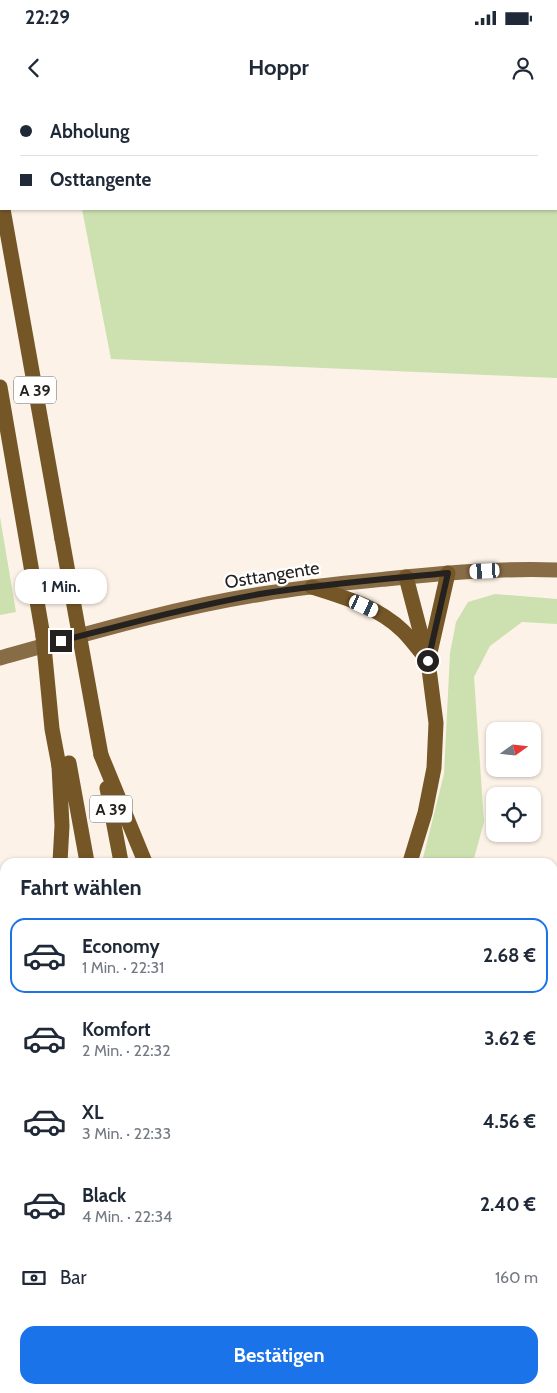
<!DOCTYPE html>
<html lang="de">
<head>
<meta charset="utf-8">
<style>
	:root { --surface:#fff; --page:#f6f6f7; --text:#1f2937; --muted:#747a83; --line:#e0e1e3; --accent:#1a73e8 }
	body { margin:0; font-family:Cabin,sans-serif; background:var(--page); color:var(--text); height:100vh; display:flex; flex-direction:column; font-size:19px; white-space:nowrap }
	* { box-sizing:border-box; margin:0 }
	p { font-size:16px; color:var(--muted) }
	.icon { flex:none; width:28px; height:28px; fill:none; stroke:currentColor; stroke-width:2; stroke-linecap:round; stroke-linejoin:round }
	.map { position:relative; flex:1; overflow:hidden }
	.panel { position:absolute; left:0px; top:758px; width:558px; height:536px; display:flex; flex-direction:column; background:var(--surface); border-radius:15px 15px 0 0; box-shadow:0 1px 4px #0004 }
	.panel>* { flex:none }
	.guide { position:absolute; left:0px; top:0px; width:558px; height:110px; box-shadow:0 1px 4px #0004; display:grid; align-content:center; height:110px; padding:0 20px; background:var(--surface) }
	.needle { width:32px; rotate:75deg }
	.fabs { position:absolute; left:486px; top:622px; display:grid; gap:10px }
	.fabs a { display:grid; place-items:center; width:55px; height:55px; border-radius:10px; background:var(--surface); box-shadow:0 1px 4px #0004; font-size:25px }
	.end { position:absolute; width:22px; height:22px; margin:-11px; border:6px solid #25211e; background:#fff; box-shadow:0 0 0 2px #fff }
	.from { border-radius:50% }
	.bubble { position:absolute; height:35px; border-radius:15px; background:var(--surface); box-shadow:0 1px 4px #0004; font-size:16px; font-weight:800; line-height:35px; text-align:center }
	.car { position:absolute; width:15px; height:30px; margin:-15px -8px; border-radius:6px; box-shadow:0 0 4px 1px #0007; background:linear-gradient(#fff 24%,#345 0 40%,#fff 0 76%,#345 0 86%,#fff 0) }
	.guide b { display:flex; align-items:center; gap:18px; height:48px; font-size:19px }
	.guide b+b { border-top:1px solid var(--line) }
	.guide i { width:12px; height:12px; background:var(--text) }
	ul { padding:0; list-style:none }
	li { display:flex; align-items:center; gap:15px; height:75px; margin:0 10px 8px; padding:0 10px; border:2px solid transparent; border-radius:15px }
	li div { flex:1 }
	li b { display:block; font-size:19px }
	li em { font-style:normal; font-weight:800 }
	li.selected { border-color:var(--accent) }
	li>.icon { width:45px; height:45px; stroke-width:1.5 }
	h2 { padding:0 20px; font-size:22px; line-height:60px }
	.pay { display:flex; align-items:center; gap:12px; height:55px; padding:0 20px; font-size:19px }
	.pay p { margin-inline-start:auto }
	.action { display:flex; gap:10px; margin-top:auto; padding:10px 20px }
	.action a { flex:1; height:58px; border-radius:15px; background:var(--accent); color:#fff; font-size:20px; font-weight:800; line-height:58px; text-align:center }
	.status { display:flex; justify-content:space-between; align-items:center; height:35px; padding:0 25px; background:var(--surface); direction:ltr }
	.status svg { height:14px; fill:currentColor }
	header { display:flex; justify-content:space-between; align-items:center; height:65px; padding:0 20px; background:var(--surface); font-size:22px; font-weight:800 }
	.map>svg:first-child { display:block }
	.commercial { fill:#f8e3f2 }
	.green { fill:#cde0b0 }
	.water { fill:#7d95c4 }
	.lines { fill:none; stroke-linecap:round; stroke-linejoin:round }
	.stream { stroke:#7d95c4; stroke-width:6 }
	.minor { stroke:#b9aa95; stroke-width:15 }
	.major { stroke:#876c46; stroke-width:15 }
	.highway { stroke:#755627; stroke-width:15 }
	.rail { stroke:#918a83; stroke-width:4 }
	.highway-bridge { stroke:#755627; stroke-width:15 }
	.route { stroke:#25211e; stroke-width:6 }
	.labels { text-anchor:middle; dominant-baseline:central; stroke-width:4.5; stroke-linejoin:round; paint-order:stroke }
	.shield { fill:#fff; stroke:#666462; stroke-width:1 }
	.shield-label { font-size:16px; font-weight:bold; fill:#25211e }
	.street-label { font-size:18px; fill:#25211e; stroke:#fff }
</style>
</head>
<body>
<div class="status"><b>22:29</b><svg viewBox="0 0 49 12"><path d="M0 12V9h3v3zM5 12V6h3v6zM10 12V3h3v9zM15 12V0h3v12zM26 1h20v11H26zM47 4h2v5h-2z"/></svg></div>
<header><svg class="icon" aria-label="back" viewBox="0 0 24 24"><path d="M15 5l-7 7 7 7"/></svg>Hoppr<svg class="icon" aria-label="person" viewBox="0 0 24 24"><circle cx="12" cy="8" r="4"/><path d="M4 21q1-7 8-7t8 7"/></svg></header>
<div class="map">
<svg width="557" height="1293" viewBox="0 0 557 1293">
	<rect width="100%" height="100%" fill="#fcf2e7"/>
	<!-- commercial -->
	<path class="commercial" d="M552,1141H557V1293H397V1289H552Z"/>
	<!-- green -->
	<path class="green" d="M61,0H557V278L111,259L82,109H556V1Z
		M0,417L16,512L0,515Z
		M495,494L557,499V524L522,522L490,546L474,577L484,722L473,762H422L444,674L450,553L456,522L468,502Z
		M552,1023L557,1025V1141H553Z
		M0,1028L5,1030V1289H154V1293H0Z
		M258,1289H397V1293H259Z"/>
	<!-- water -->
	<path class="water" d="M0,1232L5,1238V1289H28V1293H0Z"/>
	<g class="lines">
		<!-- stream -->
		<path class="stream" d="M552,1031L557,1033
			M0,1076L5,1079
			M102,1289L103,1293
			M285,1289V1293"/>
		<!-- minor -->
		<path class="minor" d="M552,1059L557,1060"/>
		<!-- major -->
		<path class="major" d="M0,558C86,534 173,508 262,494C303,487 345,483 386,479C443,473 500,468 557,470"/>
		<!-- highway -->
		<path class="highway" d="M0,92L1,100
			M3,109L62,439
			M0,287L43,536
			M406,477L428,561L436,623L434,668L425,713L410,762
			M312,487C344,497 378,507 403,531C411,539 418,549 426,558
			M429,557L448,473
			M101,655L145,762
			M69,663L87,762
			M59,666L62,726L60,762
			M107,688L121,762
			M0,892L5,888
			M0,1009L5,1011
			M186,1289V1293
			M220,1289V1293
			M236,1289V1293"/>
		<!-- rail -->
		<path class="rail" d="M301,0L305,1
			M556,75H557"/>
		<!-- highway-bridge -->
		<path class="highway-bridge" d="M62,439L101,655
			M43,536L52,629L59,666"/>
	</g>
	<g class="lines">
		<!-- route -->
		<path class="route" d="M61,541C127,524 193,506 260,494C322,484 386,479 448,473L428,561"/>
	</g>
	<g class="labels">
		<!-- shield labels -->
		<g class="shield">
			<rect x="14" y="276.5" width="42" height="27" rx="4"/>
			<rect x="90" y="695.5" width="42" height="27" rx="4"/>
		</g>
		<g class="shield-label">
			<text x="35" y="290">A 39</text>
			<text x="111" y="709">A 39</text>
		</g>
		<!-- street labels -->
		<g class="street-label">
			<text transform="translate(272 475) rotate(-9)">Osttangente</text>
		</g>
	</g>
</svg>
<div class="fabs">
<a><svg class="needle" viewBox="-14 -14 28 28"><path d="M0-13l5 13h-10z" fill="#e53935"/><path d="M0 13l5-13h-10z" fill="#747a83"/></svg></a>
<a><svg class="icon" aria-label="locate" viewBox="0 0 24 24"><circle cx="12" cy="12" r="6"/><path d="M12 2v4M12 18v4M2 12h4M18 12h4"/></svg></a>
</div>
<i class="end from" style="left:428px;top:561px"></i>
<i class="end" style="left:61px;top:541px"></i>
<div class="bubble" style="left:15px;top:469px;width:92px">1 Min.</div>
<i class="car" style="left:485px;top:471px;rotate:267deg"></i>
<i class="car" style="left:364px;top:506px;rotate:115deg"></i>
<div class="guide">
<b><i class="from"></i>Abholung</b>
<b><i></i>Osttangente</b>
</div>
<section class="panel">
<h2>Fahrt wählen</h2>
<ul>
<li class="selected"><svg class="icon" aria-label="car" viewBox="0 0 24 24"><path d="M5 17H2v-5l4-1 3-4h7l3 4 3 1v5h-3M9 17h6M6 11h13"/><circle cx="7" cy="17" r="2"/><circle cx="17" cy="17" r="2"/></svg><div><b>Economy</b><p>1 Min. · 22:31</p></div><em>2.68 €</em></li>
<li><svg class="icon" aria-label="car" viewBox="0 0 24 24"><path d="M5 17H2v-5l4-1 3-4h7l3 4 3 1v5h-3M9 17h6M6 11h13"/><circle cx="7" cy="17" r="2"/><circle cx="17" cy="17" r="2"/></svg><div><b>Komfort</b><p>2 Min. · 22:32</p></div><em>3.62 €</em></li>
<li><svg class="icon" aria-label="car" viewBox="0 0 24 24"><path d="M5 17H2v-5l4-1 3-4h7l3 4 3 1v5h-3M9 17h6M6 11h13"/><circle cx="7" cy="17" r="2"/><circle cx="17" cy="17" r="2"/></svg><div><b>XL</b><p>3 Min. · 22:33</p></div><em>4.56 €</em></li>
<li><svg class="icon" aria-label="car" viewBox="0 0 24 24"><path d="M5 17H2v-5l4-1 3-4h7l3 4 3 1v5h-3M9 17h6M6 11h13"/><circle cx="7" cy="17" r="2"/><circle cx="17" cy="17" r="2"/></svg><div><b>Black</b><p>4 Min. · 22:34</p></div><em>2.40 €</em></li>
</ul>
<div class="pay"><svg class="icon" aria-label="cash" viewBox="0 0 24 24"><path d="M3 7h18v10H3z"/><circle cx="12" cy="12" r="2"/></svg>Bar<p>160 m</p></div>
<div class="action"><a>Bestätigen</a></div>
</section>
</div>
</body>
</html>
